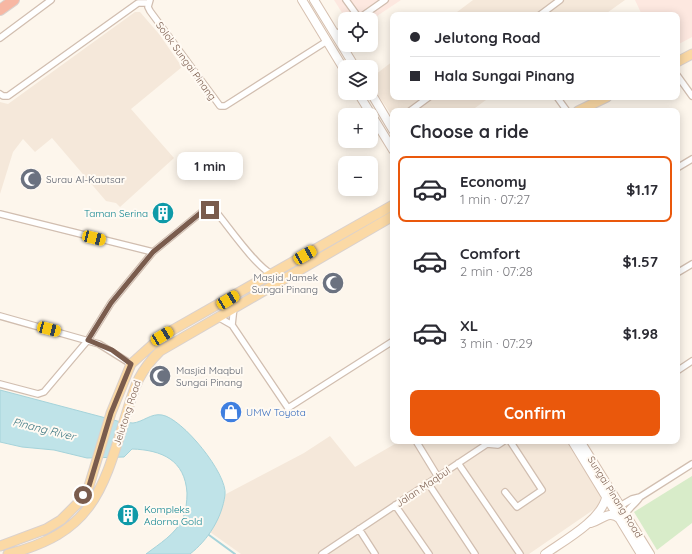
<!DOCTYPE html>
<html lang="en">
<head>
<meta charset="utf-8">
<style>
	:root { --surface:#fff; --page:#f2f2f3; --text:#2b2b33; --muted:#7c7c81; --line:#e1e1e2; --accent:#ea580c }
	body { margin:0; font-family:Quicksand,sans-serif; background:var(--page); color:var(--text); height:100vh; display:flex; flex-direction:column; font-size:15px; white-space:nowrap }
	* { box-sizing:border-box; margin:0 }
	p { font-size:13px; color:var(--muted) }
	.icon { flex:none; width:22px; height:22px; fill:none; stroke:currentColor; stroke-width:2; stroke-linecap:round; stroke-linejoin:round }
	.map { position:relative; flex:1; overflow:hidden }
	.details { position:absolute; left:390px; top:108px; width:290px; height:336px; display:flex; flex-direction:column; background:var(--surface); border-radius:8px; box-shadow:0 2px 10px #0003 }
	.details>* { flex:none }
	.hud { position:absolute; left:390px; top:12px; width:290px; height:88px; border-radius:8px; box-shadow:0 2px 10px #0003; display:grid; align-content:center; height:88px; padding:0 20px; background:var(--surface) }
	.tools { position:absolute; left:338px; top:12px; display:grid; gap:8px }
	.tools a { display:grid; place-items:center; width:40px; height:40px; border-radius:8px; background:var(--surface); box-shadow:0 2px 10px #0003; font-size:20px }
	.end { position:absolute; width:18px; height:18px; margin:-9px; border:5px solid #7a5c4d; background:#fff; box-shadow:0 0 0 2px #fff }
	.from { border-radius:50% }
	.bubble { position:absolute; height:28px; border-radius:8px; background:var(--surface); box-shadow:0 2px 10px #0003; font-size:13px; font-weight:800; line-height:28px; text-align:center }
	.car { position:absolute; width:12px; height:24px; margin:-12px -6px; border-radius:5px; box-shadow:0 0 3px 1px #0007; background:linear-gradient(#f5c518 24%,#345 0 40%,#f5c518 0 76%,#345 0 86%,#f5c518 0) }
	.hud b { display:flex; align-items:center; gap:14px; height:38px; font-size:15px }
	.hud b+b { border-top:1px solid var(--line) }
	.hud i { width:10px; height:10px; background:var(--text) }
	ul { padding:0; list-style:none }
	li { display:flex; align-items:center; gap:12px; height:66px; margin:0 8px 6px; padding:0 12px; border:2px solid transparent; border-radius:8px }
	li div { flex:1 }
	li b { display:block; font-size:15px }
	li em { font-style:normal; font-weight:800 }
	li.on { border-color:var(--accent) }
	li>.icon { width:36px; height:36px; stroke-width:1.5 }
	h2 { padding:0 20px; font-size:18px; line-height:48px }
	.primary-button { display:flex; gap:8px; margin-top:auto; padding:8px 20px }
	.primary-button a { flex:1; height:46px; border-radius:8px; background:var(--accent); color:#fff; font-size:16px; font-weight:800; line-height:46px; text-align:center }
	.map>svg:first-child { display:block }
	.residential { fill:#f5e8da }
	.commercial { fill:#fde8e0 }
	.green { fill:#d8ecc9 }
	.water { fill:#bfe3e8; stroke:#a5d3da }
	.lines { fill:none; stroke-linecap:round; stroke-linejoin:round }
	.stream { stroke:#a5d3da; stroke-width:2 }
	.street-casing { stroke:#d1beb0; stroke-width:8 }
	.secondary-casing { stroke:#d6c0b0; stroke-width:10 }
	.primary-casing { stroke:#dad1cd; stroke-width:11 }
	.highway-casing { stroke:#dad1cd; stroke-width:12 }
	.street { stroke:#fff; stroke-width:5.5 }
	.secondary { stroke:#fff; stroke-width:8 }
	.primary { stroke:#fbd9a5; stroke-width:9 }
	.highway { stroke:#f7b7a3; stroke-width:10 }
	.route { stroke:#7a5c4d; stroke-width:5 }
	.labels { text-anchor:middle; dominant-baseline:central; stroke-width:4; stroke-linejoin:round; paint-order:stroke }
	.street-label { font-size:10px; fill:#7a5c4d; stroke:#fffaf3 }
	.worship-label { font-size:10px; fill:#5b616d; stroke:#fffaf3; text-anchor:start }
	.culture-label { font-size:10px; fill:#0d838f; stroke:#fffaf3; text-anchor:end }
	.shop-label { font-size:10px; fill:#366cbe; stroke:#fffaf3; text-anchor:start }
	.water-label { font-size:11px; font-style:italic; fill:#437c86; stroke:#fffaf3 }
</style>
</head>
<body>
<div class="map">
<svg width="692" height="554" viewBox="0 0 692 554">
	<rect width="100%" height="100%" fill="#fdf6ec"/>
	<!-- residential -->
	<path class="residential" d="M473,0H625L604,15H453Z
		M135,12H140L159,34L182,67L131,109L174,158L120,207L116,203L106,201L52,138L35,152L23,139L13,152L0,194V102L8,104Z
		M393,61V97H490L471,111H393V117L371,85V78Z
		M330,436L355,467L400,441H566L601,496L599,504L596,508L529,554H241L210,532L218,518L226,494L304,453Z"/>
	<!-- commercial -->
	<path class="commercial" d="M334,0H401L371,20L346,19Z
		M635,0H692V37L677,45V15H642Z"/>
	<!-- green -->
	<path class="green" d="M692,476V523L657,550L634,512Z"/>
	<!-- water -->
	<path class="water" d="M0,390L121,422C125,422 129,423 133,423C143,422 151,413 162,415C182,418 228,474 225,495C222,518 208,540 190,554H146C159,544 176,534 183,518C186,511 187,501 187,493C185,460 162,450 132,449L124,457L87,458L54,450L22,447L0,442Z"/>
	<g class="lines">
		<!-- stream -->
		<path class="stream" d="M209,535L235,554"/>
		<!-- street casing -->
		<g class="street-casing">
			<path id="street" d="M150,0L148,7L150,11L220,106H225L327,41
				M346,0L359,18
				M540,15L560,0
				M358,19L385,0
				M335,35L345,28
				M0,38L51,0
				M677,75L692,96
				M0,94L3,96H8L138,3H149
				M557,97L567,111
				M410,111L429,97
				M677,168L692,159
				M0,214L153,252
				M677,273L692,264
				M0,316L99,344L131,364
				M218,317L232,325L288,408L393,341
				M232,325L234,307
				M677,371L692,361
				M0,384L38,394L44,392L88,340L111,303L153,252L203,211L210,210L217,213C228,226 257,268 272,274
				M416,441L438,477
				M458,463L520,554
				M428,483L475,554
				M505,492L517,507L542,490L510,441
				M395,505L429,554
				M620,506L632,499L640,497L692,464
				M625,515C629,507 636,504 640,497
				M359,529L375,554
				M322,554L487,444L498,445L504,441"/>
		</g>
		<!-- secondary casing -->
		<g class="secondary-casing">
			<path id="secondary" d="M302,0L345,71
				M314,0L355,67
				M358,93L393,150
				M371,93L393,130
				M572,441L641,554
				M580,441L650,554
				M591,523C602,520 609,509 620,519
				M545,554C565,540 600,521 606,498"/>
		</g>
		<!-- primary casing -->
		<g class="primary-casing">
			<path id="primary" d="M677,62L692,54
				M578,111L607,97
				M0,546L46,529L61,520L77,504L89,486L111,413L131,364L162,336L393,205
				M8,554C93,533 103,490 126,415C135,386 138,373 160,351L393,216"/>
		</g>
		<!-- highway casing -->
		<g class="highway-casing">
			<path id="highway" d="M0,10L14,0"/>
		</g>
		<!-- street -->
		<use href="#street" class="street"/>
		<!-- secondary -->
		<use href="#secondary" class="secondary"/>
		<!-- primary -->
		<use href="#primary" class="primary"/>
		<!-- highway -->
		<use href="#highway" class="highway"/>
	</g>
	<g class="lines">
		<!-- route -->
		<path class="route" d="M83,495L89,486L111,413L131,364L112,350L88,340L111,303L153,252L203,211L210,210"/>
	</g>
	<!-- icons -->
	<defs>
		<g id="mosque-disc" transform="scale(1.15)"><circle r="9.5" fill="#6b7280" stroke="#fffaf3"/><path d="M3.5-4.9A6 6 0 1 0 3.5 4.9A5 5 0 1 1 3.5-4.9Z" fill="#fff"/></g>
		<g id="building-disc" transform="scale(1.15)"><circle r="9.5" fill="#0f9aa8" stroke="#fffaf3"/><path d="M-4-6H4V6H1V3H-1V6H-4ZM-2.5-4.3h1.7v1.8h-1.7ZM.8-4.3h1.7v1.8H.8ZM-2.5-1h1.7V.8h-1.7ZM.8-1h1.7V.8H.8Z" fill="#fff"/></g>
		<g id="shop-disc" transform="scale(1.15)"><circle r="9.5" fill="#3f7fe0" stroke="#fffaf3"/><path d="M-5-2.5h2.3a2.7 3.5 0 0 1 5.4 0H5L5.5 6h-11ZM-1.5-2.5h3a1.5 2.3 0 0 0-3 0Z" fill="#fff"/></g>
	</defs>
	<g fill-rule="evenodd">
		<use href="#mosque-disc" x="31" y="179"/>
		<use href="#building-disc" x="163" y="213"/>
		<use href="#mosque-disc" x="333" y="283"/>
		<use href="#mosque-disc" x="160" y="376"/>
		<use href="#shop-disc" x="231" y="412"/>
		<use href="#building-disc" x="128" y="515"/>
	</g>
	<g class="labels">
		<!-- street labels -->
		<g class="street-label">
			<text transform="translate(186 61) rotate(54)">Solok Sungai Pinang</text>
			<text transform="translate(127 413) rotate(-72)">Jelutong Road</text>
			<text transform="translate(423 487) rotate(-34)">Jalan Maqbul</text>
			<text transform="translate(615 497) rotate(58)">Sungai Pinang Road</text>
		</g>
		<!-- worship labels -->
		<g class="worship-label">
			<text x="46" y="179">Surau Al-Kautsar</text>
			<text x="318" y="277" text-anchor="end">Masjid Jamek<tspan x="318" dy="12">Sungai Pinang</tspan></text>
			<text x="176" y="370">Masjid Maqbul<tspan x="176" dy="12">Sungai Pinang</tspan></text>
		</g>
		<!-- culture labels -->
		<g class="culture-label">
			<text x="148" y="213">Taman Serina</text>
			<text x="144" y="509" text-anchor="start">Kompleks<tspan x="144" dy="12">Adorna Gold</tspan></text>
		</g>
		<!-- shop labels -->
		<g class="shop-label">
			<text x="246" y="412">UMW Toyota</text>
		</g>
		<!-- water labels -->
		<g class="water-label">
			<text transform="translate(44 429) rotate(14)">Pinang River</text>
		</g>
	</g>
</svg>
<div class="tools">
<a><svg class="icon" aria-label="locate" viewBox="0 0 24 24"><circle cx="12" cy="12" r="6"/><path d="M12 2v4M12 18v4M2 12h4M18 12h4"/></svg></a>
<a><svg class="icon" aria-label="layers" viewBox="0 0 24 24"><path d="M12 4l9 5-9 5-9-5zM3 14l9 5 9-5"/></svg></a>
<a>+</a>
<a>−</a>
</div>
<i class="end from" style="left:83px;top:495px"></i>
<i class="end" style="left:210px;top:210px"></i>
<div class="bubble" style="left:177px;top:152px;width:66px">1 min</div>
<i class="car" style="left:94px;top:238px;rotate:104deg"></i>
<i class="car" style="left:305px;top:255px;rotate:60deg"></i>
<i class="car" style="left:228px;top:300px;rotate:59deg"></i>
<i class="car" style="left:49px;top:329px;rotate:105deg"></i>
<i class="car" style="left:162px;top:336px;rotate:59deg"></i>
<div class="hud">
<b><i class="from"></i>Jelutong Road</b>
<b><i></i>Hala Sungai Pinang</b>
</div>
<section class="details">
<h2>Choose a ride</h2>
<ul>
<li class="on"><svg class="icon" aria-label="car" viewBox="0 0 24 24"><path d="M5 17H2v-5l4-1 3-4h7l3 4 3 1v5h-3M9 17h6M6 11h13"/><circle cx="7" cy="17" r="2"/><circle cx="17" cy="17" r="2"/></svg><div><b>Economy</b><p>1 min · 07:27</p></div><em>$1.17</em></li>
<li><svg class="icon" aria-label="car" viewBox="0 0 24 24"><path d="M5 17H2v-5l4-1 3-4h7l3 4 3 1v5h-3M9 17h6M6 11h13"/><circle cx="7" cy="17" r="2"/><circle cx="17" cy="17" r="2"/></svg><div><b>Comfort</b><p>2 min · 07:28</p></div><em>$1.57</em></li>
<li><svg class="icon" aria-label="car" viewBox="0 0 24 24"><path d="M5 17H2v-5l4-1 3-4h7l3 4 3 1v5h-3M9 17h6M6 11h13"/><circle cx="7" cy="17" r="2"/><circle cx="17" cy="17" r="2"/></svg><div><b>XL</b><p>3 min · 07:29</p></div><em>$1.98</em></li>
</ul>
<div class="primary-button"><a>Confirm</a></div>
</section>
</div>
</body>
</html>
